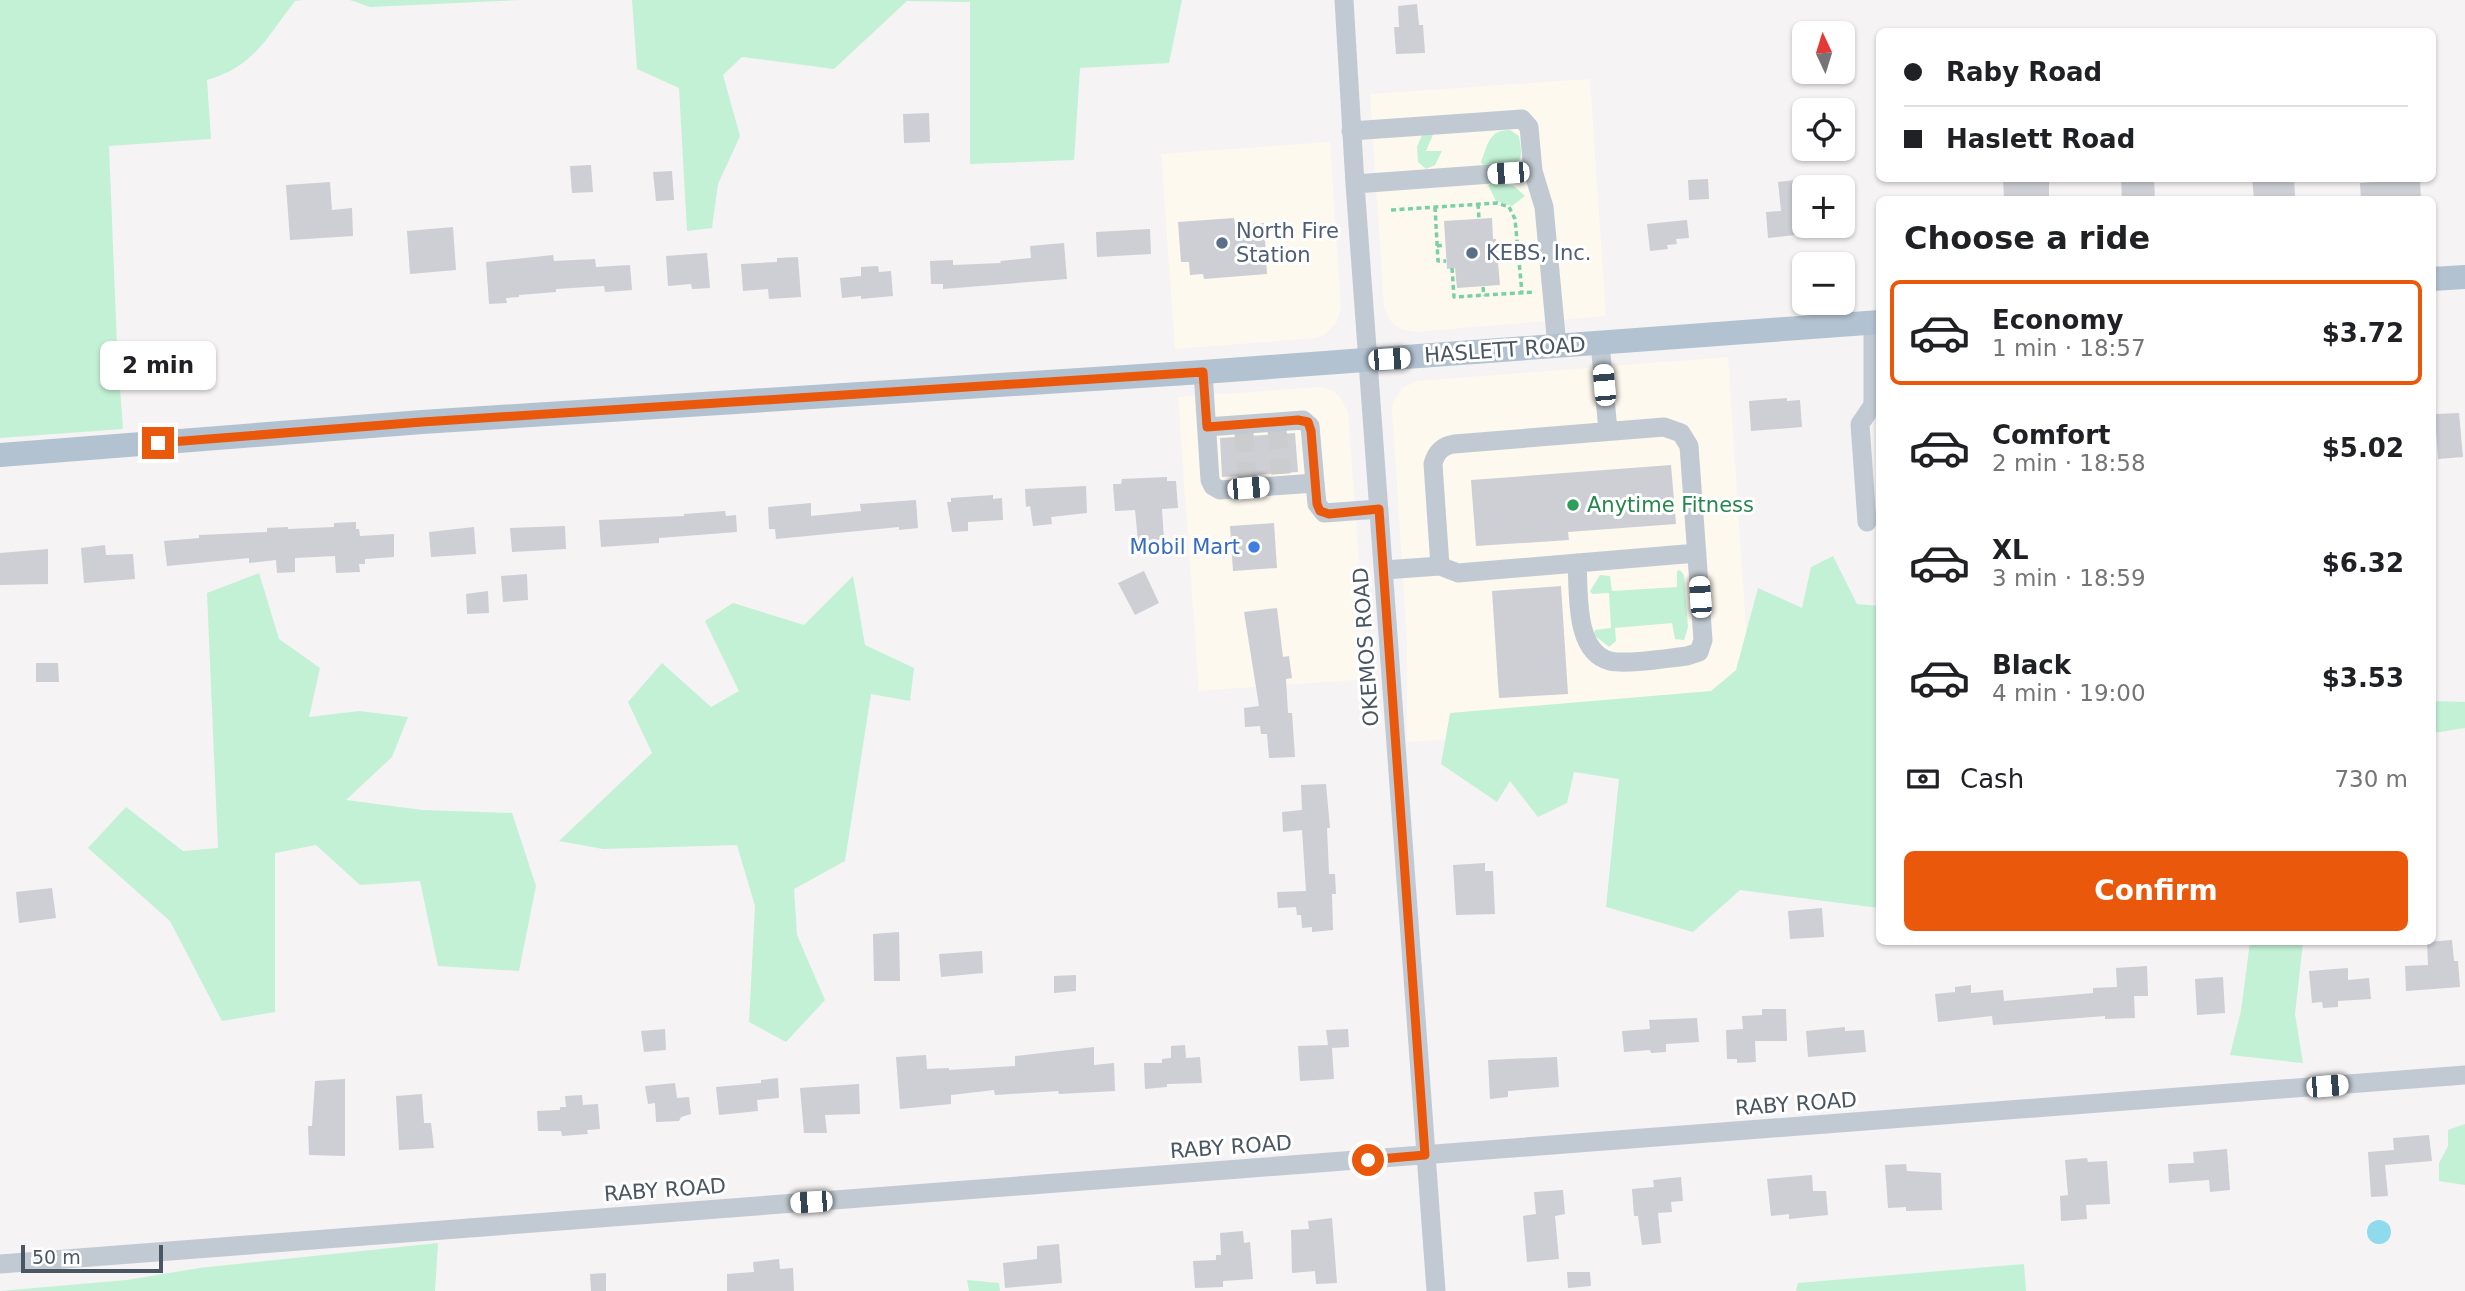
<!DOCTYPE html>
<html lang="en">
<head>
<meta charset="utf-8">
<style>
	:root { --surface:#fff; --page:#f2f2f2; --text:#202124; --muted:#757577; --line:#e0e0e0; --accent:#ea580c }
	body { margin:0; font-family:"DejaVu Sans",sans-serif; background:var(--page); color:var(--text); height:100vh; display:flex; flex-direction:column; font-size:26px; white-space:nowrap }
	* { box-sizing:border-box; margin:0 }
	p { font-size:23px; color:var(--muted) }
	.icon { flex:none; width:38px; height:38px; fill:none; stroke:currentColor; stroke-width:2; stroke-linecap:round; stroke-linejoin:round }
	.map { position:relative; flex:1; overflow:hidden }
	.side { position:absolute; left:1876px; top:196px; width:560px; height:749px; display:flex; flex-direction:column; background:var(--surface); border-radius:10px; box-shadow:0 2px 5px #0004 }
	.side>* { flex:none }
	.top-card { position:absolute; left:1876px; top:28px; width:560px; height:154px; border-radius:10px; box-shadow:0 2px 5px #0004; display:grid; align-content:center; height:154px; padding:0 28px; background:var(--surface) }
	.needle { width:46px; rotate:356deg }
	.buttons { position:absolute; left:1792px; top:21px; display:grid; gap:14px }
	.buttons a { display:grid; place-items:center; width:63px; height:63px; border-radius:10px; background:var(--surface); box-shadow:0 2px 5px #0004; font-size:35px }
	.scale { position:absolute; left:21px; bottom:18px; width:142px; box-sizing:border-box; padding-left:7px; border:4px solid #4a5661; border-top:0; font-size:19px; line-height:24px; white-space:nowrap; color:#4a5661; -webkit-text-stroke:5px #fff; paint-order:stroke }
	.end { position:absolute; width:32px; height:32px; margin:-16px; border:9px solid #ea580c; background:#fff; box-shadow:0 0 0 4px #fff }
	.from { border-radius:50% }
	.bubble { position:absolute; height:49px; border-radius:10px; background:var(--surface); box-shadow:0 2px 5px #0004; font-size:23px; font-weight:700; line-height:49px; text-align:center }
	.car { position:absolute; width:21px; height:42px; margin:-21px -10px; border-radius:9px; box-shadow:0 0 5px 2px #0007; background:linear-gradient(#fff 24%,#345 0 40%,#fff 0 76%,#345 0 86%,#fff 0) }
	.top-card b { display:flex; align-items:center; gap:24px; height:66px; font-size:26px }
	.top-card b+b { border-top:2px solid var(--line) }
	.top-card i { width:18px; height:18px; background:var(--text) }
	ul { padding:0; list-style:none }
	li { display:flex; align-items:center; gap:21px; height:105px; margin:0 14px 10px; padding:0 14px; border:4px solid transparent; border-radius:10px }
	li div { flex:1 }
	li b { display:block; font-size:26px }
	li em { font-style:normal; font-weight:700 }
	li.on { border-color:var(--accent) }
	li>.icon { width:63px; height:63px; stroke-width:1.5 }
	h2 { padding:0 28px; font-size:32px; line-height:84px }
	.pay { display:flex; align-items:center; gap:18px; height:77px; padding:0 28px; font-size:26px }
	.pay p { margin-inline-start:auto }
	.primary-button { display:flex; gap:14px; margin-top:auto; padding:14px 28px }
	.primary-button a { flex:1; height:80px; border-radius:10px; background:var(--accent); color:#fff; font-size:28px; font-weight:700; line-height:80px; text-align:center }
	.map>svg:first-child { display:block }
	.commercial { fill:#fdf9ef }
	.green { fill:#c3f1d5 }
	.water { fill:#90daee }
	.building { fill:#cdcfd5 }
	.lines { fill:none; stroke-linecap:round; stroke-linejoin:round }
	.minor-tunnel { stroke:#caccce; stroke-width:19; stroke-dasharray:19 10; stroke-linecap:butt }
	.path { stroke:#7ad0a6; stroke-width:3.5; stroke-dasharray:5 3.5; stroke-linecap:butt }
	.minor { stroke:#c1cad2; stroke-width:19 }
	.major { stroke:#b3c2d1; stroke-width:24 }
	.route { stroke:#ea580c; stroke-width:9 }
	.service-dot { fill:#5c6f8a; stroke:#fff; stroke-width:2.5 }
	.leisure-dot { fill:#2e9e5b; stroke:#fff; stroke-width:2.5 }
	.shop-dot { fill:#3f7fe0; stroke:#fff; stroke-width:2.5 }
	.labels { text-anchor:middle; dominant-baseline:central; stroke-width:6; stroke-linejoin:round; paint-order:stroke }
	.service-label { font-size:21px; fill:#4e5e75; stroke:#fff; text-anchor:start }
	.street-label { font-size:21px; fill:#4a5661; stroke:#fff }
	.leisure-label { font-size:21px; fill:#27864d; stroke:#fff; text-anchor:start }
	.shop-label { font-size:21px; fill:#366cbe; stroke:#fff; text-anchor:end }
</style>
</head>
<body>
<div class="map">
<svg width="2465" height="1291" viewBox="0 0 2465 1291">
	<rect width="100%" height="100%" fill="#f5f3f3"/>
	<!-- commercial -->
	<path class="commercial" d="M1590,79L1606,316L1416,332L1401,329L1395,325L1390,320L1384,307L1370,94Z
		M1330,142L1341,308L1336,324L1324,335L1316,338L1175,349L1161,154Z
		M1728,357L1752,719L1407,742V641L1392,410L1393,402L1402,388L1417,381Z
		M1320,387L1333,391L1339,396L1348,412L1368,679L1199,691L1178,397Z"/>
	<!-- green -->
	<path class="green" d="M0,0H302L295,1C267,37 254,67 207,80L211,139L109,146L117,346L123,429L0,438Z
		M350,0H520L370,7Z
		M632,0H1182L1169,63L1080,68L1074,160L970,164V2L907,1L834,69L742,57L723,75L740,136L718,184L712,228L687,231L679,88L637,69Z
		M1510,130L1519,136C1520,146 1524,155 1517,163L1483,165L1481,162C1488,145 1488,130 1510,130Z
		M1430,134L1433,135L1426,151H1442L1435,165L1426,169L1418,162L1417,147L1422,135Z
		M1494,183L1514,186L1525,196L1512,206L1496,201L1488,185Z
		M1833,556L1857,604L1879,606V908L1740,890L1693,932L1606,907L1619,779L1574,772L1567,803L1538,817L1510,781L1497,802L1441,764L1450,713L1711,691L1736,670L1758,588L1802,608L1811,567Z
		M1680,570L1684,575L1688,627L1684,640L1675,639L1672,623L1615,628L1616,641L1609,647L1594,635L1595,630L1611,628L1609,593L1592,594L1590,591L1600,575L1610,576L1612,591L1677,587V571Z
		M259,573L279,639L320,668L309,717L359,711L408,717L392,757L346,800L422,810L512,813L536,886L519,971L438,966L420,881L360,885L316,845L275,853V1012L222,1021L170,921L88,848L126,807L183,851L218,848L207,593Z
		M853,576L865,645L914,668L910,701L871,694L845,861L794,889L797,935L825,1000L786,1042L749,1022L755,906L737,845L603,849L559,841L652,753L628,702L662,663L711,707L739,691L705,621L733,603L804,625Z
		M2433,701L2465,702V728L2433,733Z
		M2250,942H2303L2295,1014L2303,1063L2230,1055L2241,1011Z
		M2465,1124V1185L2439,1181V1163L2448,1146V1130Z
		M438,1243L435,1291H0L127,1280L199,1268Z
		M2024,1264L2026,1291H1796L1798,1283Z
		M967,1280L999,1283L1000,1291H969Z"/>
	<!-- water -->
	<path class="water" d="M2367 1232a12 12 0 1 1 24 0a12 12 0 1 1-24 0Z"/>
	<!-- building -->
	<path class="building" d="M1417,4L1419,25H1423L1425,53L1396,54L1394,27H1399L1398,6Z
		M929,113L930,142L904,143L903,114Z
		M591,165L593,192L572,193L570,166Z
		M672,171L674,200L656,201L653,172Z
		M2003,178H2049V198L2004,199Z
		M2121,178H2154L2155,200H2122Z
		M2252,178H2294L2295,196L2254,199Z
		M1708,179L1709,199L1689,200L1688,180Z
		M1803,179L1804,229L1795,230V235L1768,238L1766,212L1781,211L1778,182Z
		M2420,179L2421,200H2361L2360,183Z
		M330,182L332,210L352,208L353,236L290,240L286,185Z
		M1234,218L1235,225L1264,223L1267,274L1204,279L1203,274L1190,275L1189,262H1181L1178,222Z
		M1492,218L1493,239H1496L1500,285L1457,288L1455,268L1447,269L1444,221Z
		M1687,220L1689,238L1676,239L1677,244L1667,245L1668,249L1650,251L1647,224Z
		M453,227L456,270L410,274L407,231Z
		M1150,229L1151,254L1097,257L1096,232Z
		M1064,243L1067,279L943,289V284H931L930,261L953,260V265L1001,263L1000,261L1031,258L1030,246Z
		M707,253L710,288L692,289L691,284L668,286L666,256Z
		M553,255L554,261L595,259L596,267L630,265L632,290L605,292L604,286L556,289V292L519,295V297L506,298L507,303L489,304L486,262Z
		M798,257L801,297L769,299L768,289L743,291L741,264L777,262V258Z
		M878,266L879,272L891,271L893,296L861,299V296L842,298L840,278L861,276V267Z
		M160,352V359L169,358V365L186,363L187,382L161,384L160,378L149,379L148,370L131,371L130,354Z
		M1787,398V401L1800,400L1802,427L1751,431L1749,401Z
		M2459,413L2463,457L2438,459L2435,414Z
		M1295,433L1298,472L1222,477L1220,438Z
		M1671,465L1676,524L1568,532L1569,540L1476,546L1471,480Z
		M1167,477V481H1176L1178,508L1162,509L1164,540L1138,541L1135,510L1115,511L1113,484H1121L1122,479Z
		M1086,486L1087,513L1051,517L1052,524L1033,526L1030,506L1026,507L1025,489Z
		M993,495V499L1002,498L1003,520L968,522V531L952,532L947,502H951V498Z
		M916,500L918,528L899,530V527L776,539L775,529H769L768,507L811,503V516L861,511L860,504Z
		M725,511L726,516L736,515L737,532L659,538V543L601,547L599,520L684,516V514Z
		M356,522V529H359L360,536L394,534V557L365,559V564H359L360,572L336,573L335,556L295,558V572L277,573L276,560L249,563V558L167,566L164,541L199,538V535L267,532V528L288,527V529L334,527V523Z
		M1274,523L1277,568L1233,571L1230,526Z
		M565,526L566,549L512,552L510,528Z
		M474,527L476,554L431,557L429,532Z
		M105,545L106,555L133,554L135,579L84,583L81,548Z
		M48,549V584L0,585V553Z
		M1144,571L1159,603L1135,615L1118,583Z
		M527,574L528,600L503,602L501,576Z
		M1561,586L1568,694L1499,698L1492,591Z
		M488,591L489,613L467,614L466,594Z
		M1277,608L1283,657L1289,656L1292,678L1286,679L1288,713H1292L1295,757L1269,758L1267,734H1261L1260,726L1245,727L1244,708L1259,706L1244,612Z
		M36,663H58L59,682H36Z
		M1326,784L1330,828H1327L1329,874H1335L1336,894H1332L1333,930L1312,932V927L1302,928L1301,915H1297L1296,907L1278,908L1277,892L1306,891L1302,830L1283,832L1282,812L1302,810L1301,785Z
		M1485,863V871H1493L1495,914L1456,915L1453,865Z
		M52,888L56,918L19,923L16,892Z
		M1822,908L1824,937L1790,939L1788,911Z
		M899,932L900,981H874L873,934Z
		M2452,940L2454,961H2458L2460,987L2406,991L2405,966L2428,965L2427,942Z
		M982,951L983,973L941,977L939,954Z
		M2147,966L2148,996H2134L2135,1018L2105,1019V1016L1993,1025L1992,1016L1938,1022L1935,994L1955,992V987L1971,985V993L2003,990L2004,1001L2093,993V988L2117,987L2116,968Z
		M2348,968V980L2369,978L2371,999L2338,1001V1007L2323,1008L2322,1002L2312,1003L2309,971Z
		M1076,975V991L1054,993V976Z
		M2223,977L2225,1013L2197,1015L2195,979Z
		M1762,1009H1786L1787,1041H1755L1756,1062L1737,1063V1059H1727L1726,1030L1743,1029L1742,1016L1762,1015Z
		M1697,1018L1699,1042L1666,1044V1052L1651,1053L1650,1050L1624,1052L1622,1031L1650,1029L1649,1020Z
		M1845,1027V1031L1864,1030L1866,1052L1808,1057L1806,1031Z
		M665,1029L666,1050L644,1052L641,1031Z
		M1348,1029L1349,1047L1332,1048L1334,1079L1300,1081L1298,1046L1328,1045L1326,1030Z
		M1185,1045L1186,1058L1200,1057L1202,1083L1167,1084V1087L1145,1089L1144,1063H1162V1059L1171,1058V1046Z
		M1094,1047V1065L1114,1063L1115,1091L1059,1094L1058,1091L995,1095L994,1090L951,1095V1104L900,1109L896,1057L926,1055L927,1069L949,1068V1070L1015,1066V1056Z
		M1557,1057L1559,1087L1508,1091V1097L1490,1099L1488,1060Z
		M778,1078L779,1098L757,1100L758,1111L719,1115L716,1087L761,1083V1080Z
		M345,1079V1156L309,1155L308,1126H312L315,1081Z
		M675,1083L677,1098L689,1097L691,1114L681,1117L679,1121L656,1122L655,1103L648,1104L645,1086Z
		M859,1084L860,1114L825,1115L827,1133H804L800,1088Z
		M422,1094L424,1123H431L434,1148L399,1150L396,1096Z
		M582,1095L583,1105L598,1104L600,1129L587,1130L588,1134L562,1136L561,1131H538L537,1111L560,1110V1107H566L565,1096Z
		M2429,1135L2432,1161L2385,1165L2388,1196L2371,1197L2368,1152L2394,1150L2393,1138Z
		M2227,1149L2230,1190L2210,1192L2209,1180L2169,1183L2168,1164L2194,1163L2193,1152Z
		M2087,1158L2088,1162L2107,1161L2110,1204L2086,1205L2087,1219L2061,1221L2060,1196L2068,1195L2065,1160Z
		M1906,1164L1907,1171L1941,1173L1942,1210L1906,1211V1207L1888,1208L1885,1165Z
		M1812,1175L1813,1191H1826L1828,1215L1789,1219V1214L1771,1216L1767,1179Z
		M1681,1177L1683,1201L1671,1202L1672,1212L1658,1213L1661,1243L1642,1245L1638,1216H1634L1632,1189L1654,1187L1653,1180Z
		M1563,1190L1565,1214L1555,1216L1559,1259L1527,1262L1523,1216L1536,1214L1534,1192Z
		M1332,1218L1337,1283L1316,1284L1315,1271L1292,1273L1291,1230L1309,1229L1308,1221Z
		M1243,1231L1244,1243L1250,1242L1253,1279L1223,1281V1287L1195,1288L1193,1261L1216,1260V1255H1221L1220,1233Z
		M1059,1244L1062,1283L1005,1288L1003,1263L1037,1259V1246Z
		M779,1259L780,1269L793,1268L794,1291H727V1274L754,1272L753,1262Z
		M1567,1272H1590L1591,1286L1568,1288Z
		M606,1273V1291H591L590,1274Z"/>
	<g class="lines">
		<!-- minor-tunnel -->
		<path class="minor-tunnel" d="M1277,430L1281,474
			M1244,433L1247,477"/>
		<!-- path -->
		<path class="path" d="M1478,204L1479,219
			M1435,207L1438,261H1446
			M1391,210L1497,203L1509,207L1515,219L1522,293
			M1437,246L1445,245
			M1452,268L1454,297L1535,292
			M1483,287L1484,296"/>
		<!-- minor -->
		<path class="minor" d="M1344,0L1355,184L1436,1291
			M1351,131L1522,119L1529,127L1533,171L1355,184
			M1533,171L1544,207L1557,346
			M1600,343L1608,431
			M1203,372L1210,480L1213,486L1220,490L1315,483L1317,504L1324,513L1379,509
			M1207,427L1303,420L1310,426L1315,483
			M1867,522L1860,424L1873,405V322
			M1440,566L1433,464C1436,452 1442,446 1454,444L1664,427L1681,433L1689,446L1703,640L1699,652L1687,656C1668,658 1627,665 1610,661C1574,652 1579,592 1577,563
			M1384,570L1440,566L1458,573L1697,553
			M0,1264L2465,1075"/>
		<!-- major -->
		<path class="major" d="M2432,279L2465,277
			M0,455L422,422L1203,372L1880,322"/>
	</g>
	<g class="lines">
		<!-- route -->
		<path class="route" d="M158,443L422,422L1203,372L1207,427L1298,420L1308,422L1311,431L1317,504L1320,511L1329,514L1379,509L1425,1155L1368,1160"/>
	</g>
	<!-- markers -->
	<g class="service-dot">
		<circle cx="1222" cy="243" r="7"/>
		<circle cx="1472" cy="253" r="7"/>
	</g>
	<circle class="leisure-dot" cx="1573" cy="505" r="7"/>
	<circle class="shop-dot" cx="1254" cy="547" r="7"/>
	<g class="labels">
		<!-- service labels -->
		<g class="service-label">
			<text x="1236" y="231">North Fire<tspan x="1236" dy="24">Station</tspan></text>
			<text x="1486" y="253">KEBS, Inc.</text>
		</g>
		<!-- street labels -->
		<g class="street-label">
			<text transform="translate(1505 350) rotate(-4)">HASLETT ROAD</text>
			<text transform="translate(1366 647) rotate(-94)">OKEMOS ROAD</text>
			<text transform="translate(1796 1104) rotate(-4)">RABY ROAD</text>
			<text transform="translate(1231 1147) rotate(-4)">RABY ROAD</text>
			<text transform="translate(665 1190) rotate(-4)">RABY ROAD</text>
		</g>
		<!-- leisure labels -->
		<g class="leisure-label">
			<text x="1587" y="505">Anytime Fitness</text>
		</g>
		<!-- shop labels -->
		<g class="shop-label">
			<text x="1240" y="547">Mobil Mart</text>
		</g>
	</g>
</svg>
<div class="buttons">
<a><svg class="needle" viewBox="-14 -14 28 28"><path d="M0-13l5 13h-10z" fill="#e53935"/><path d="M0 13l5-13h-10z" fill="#757577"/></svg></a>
<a><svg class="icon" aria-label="locate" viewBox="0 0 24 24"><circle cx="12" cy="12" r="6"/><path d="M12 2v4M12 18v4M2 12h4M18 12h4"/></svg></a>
<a>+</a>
<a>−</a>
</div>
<div class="scale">50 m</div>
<i class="end from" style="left:1368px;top:1160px"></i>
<i class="end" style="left:158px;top:443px"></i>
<div class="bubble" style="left:100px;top:341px;width:116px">2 min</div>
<i class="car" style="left:1508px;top:173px;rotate:266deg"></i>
<i class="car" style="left:1389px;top:359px;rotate:86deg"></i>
<i class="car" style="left:1604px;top:385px;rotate:355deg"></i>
<i class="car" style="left:1248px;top:488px;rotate:85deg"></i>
<i class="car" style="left:1700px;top:597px;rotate:356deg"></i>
<i class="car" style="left:2327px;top:1086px;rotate:85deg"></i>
<i class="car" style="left:811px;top:1202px;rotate:266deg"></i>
<div class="top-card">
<b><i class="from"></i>Raby Road</b>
<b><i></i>Haslett Road</b>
</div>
<section class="side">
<h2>Choose a ride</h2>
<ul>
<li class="on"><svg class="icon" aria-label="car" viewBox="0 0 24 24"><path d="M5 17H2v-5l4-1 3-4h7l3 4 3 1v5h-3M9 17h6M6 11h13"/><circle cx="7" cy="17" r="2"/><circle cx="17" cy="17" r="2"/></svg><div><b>Economy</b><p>1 min · 18:57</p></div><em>$3.72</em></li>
<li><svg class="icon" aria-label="car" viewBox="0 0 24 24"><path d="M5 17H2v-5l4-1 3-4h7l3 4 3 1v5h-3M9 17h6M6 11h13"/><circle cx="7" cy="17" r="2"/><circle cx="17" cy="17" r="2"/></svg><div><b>Comfort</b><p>2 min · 18:58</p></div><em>$5.02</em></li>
<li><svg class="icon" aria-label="car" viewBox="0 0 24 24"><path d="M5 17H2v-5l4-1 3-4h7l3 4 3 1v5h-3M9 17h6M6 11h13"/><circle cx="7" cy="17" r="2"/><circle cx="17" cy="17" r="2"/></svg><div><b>XL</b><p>3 min · 18:59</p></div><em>$6.32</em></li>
<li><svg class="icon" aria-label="car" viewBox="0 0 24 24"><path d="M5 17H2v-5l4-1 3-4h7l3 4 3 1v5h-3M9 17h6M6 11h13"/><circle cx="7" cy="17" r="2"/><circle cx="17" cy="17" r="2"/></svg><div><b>Black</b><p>4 min · 19:00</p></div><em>$3.53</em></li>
</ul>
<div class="pay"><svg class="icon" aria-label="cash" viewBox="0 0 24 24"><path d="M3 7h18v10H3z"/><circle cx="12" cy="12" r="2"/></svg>Cash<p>730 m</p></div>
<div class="primary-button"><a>Confirm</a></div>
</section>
</div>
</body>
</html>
